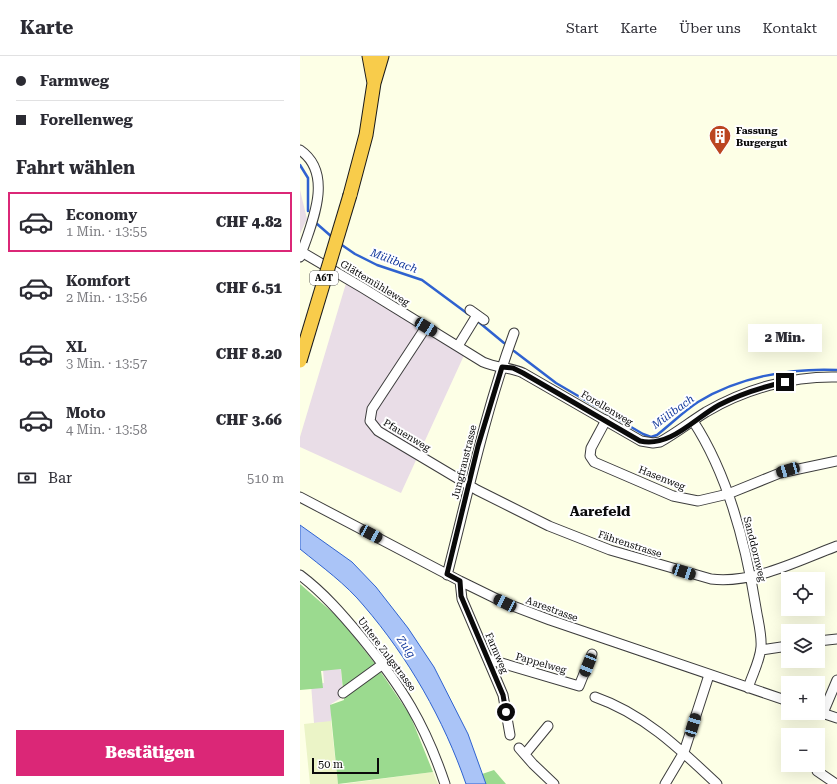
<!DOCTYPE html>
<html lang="de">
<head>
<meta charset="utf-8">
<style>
	:root { --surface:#fff; --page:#f2f2f3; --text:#2b2b33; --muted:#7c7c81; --line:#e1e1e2; --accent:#db2777 }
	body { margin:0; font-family:"Roboto Serif",serif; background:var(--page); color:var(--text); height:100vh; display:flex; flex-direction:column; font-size:15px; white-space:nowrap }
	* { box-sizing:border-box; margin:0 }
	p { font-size:13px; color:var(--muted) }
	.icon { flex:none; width:22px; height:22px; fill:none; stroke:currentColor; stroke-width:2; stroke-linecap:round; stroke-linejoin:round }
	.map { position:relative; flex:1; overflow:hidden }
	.panel { display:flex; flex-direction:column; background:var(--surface); width:300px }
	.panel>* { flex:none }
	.guide { display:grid; align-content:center; height:88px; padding:0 16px; background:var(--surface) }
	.fabs { position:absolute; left:481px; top:516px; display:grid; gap:8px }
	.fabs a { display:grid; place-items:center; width:44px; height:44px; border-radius:0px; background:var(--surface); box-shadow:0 4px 16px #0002; font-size:20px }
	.scale { position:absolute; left:12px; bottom:10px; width:67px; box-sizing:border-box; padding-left:4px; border:2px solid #0a0a0a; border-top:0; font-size:11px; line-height:14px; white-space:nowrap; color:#0a0a0a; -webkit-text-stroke:3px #fff; paint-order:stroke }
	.end { position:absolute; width:18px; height:18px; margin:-9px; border:5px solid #0a0a0a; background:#fff; box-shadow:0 0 0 2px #fff }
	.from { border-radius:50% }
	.bubble { position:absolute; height:28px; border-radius:0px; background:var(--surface); box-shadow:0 4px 16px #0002; font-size:13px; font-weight:800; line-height:28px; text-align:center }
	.car { position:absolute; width:12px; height:24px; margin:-12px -6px; border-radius:5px; box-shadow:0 0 3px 1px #0007; background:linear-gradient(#222 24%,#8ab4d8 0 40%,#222 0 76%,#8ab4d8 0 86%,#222 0) }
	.guide b { display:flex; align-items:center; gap:14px; height:38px; font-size:15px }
	.guide b+b { border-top:1px solid var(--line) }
	.guide i { width:10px; height:10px; background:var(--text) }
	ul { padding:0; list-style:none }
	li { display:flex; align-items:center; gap:12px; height:60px; margin:0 8px 6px; padding:0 8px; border:2px solid transparent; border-radius:0px }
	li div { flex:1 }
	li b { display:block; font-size:15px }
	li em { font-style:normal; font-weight:800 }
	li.current { border-color:var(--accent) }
	li>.icon { width:36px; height:36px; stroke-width:1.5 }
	h2 { padding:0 16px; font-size:18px; line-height:48px }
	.pay { display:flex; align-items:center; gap:10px; height:44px; padding:0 16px; font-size:15px }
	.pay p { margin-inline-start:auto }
	.primary-button { display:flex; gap:8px; margin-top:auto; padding:8px 16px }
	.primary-button a { flex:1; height:46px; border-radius:0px; background:var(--accent); color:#fff; font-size:16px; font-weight:800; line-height:46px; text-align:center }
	header { display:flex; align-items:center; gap:24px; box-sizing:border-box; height:56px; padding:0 20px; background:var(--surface); border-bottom:1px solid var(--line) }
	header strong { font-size:19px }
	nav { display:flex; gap:22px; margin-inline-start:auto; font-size:14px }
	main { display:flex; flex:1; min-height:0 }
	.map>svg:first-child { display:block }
	.industrial { fill:#e9dde7 }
	.farmland { fill:#ebf4c7 }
	.forest { fill:#9bda8f }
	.water { fill:#aac4f7; stroke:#2f62d0 }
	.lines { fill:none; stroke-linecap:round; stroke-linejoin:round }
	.stream { stroke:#2f62d0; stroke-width:2.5 }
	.minor-casing { stroke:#3d3d3d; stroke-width:11 }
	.highway-casing { stroke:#1b1b1b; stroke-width:15 }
	.minor { stroke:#fff; stroke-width:9 }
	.highway { stroke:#f8cc4b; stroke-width:13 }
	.highway-bridge-casing { stroke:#1b1b1b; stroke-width:15; stroke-linecap:butt }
	.highway-bridge { stroke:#f8cc4b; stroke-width:13 }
	.route { stroke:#0a0a0a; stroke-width:5 }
	.labels { text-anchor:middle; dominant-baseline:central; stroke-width:4; stroke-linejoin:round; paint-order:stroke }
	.shield { fill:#fff; stroke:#545454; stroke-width:1 }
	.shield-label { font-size:9px; font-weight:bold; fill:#0a0a0a }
	.poi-label { font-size:10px; font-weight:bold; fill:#0a0a0a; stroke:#fff; text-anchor:start }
	.street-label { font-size:10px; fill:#0a0a0a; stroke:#fff }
	.water-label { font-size:11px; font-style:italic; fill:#12389c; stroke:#fff }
	.district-label { font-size:14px; font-weight:bold; fill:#0a0a0a; stroke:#fff }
</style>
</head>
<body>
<header>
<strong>Karte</strong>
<nav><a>Start</a><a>Karte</a><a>Über uns</a><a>Kontakt</a></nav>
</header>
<main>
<section class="panel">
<div class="guide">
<b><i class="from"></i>Farmweg</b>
<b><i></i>Forellenweg</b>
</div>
<h2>Fahrt wählen</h2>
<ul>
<li class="current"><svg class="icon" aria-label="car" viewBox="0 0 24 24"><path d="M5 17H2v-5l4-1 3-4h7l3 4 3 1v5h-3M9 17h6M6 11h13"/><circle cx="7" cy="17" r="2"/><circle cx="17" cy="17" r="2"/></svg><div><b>Economy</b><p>1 Min. · 13:55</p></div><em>CHF 4.82</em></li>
<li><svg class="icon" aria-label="car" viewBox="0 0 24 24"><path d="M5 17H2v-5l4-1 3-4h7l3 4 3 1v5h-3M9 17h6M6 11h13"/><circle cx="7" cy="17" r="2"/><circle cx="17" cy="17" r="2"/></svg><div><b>Komfort</b><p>2 Min. · 13:56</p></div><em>CHF 6.51</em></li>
<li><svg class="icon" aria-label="car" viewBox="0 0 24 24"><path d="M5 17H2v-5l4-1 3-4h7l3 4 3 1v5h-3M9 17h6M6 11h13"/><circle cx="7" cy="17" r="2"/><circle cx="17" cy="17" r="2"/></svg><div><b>XL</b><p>3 Min. · 13:57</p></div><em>CHF 8.20</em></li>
<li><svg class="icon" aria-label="car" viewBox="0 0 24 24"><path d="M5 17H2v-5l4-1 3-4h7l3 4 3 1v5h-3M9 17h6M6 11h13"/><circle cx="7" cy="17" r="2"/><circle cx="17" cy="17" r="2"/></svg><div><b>Moto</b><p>4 Min. · 13:58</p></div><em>CHF 3.66</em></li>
</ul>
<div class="pay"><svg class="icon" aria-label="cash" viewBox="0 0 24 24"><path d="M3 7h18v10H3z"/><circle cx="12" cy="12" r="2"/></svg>Bar<p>510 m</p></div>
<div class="primary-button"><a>Bestätigen</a></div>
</section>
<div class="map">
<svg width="537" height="728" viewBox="0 0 537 728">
	<rect width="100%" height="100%" fill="#fdffe6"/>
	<!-- industrial -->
	<path class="industrial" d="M0,134L7,163L0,178Z
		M47,224L166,295L101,437L0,391V381Z
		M41,612L43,641L31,648V666L14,667L11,628L24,627L23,614Z"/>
	<!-- farmland -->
	<path class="farmland" d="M31,665L38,728H10L4,668Z
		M133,716L138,728H43Z"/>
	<!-- forest -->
	<path class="forest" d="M0,528L40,563L76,609L110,659L133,716L38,728L30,649L44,644L41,613L21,615L23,632L0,634Z
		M194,714L206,728H186L182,718Z"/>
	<!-- water -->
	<path class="water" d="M0,469L52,506L76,531L108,572L134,611L168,678L186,728H166C144,664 108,601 64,550C46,528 22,511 0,493Z"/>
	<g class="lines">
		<!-- stream -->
		<path class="stream" d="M0,109L8,122V155
			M16,167L32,181
			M39,187L55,198L77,209L122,224L168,258
			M175,263L204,287
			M214,295L256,327L343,378L351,381L357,379C371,368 384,355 398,346C439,321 489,312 537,314"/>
		<!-- minor casing -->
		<g class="minor-casing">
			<path id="minor" d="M0,94C35,118 11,169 0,201
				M0,195L63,232L183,306C196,312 210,311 223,317L341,385L353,387L360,386C376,377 390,366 406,356C445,333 491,320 537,321
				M170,254L184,264
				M126,271L72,353L70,365L78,375L177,434L249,470L310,494L411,523C454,528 497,505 537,490
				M158,290L177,259
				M306,364L291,392L290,400L294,406L373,440L398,445L428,438L480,417L537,405
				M393,365C429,420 446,489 456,552C458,565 462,579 461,591C460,605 452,619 448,632
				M0,441L160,525L205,547L250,564L488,645
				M0,519C24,537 43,559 61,581C102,631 125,668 145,728
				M147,519C168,437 185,356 214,277
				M160,525L162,543L203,639L210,679
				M518,585L537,583
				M461,594L488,590
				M188,603L279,630L292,598
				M43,637L83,608
				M295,641C344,658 380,693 417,728
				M519,656L537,662
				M523,657L537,624
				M219,692L233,708L254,728
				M225,698L248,670
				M517,715L536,728
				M365,728L384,696L409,619"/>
		</g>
		<!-- highway casing -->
		<g class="highway-casing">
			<path id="highway" d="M69,0L74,27
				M50,139L66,79L74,27L82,0"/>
		</g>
		<!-- minor -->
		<use href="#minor" class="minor"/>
		<!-- highway -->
		<use href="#highway" class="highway"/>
		<!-- highway-bridge casing -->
		<g class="highway-bridge-casing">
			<path id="highway-bridge" d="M0,305L50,139"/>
		</g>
		<!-- highway-bridge -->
		<use href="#highway-bridge" class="highway-bridge"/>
	</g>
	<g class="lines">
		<!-- route -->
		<path class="route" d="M206,656L203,639L161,540L160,525L147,518L178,390L202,311L213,312L223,317L340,385C370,392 395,362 419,349C440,338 462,331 485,326"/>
	</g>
	<!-- icons -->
	<defs>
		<g id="building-pin" transform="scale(1.15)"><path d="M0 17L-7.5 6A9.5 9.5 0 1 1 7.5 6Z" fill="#bb4520" stroke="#fff"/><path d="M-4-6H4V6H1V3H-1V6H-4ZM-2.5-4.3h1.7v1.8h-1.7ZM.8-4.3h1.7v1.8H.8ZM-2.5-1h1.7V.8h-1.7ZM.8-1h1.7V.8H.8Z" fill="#fff"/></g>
	</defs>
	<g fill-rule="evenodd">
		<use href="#building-pin" x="420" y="80"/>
	</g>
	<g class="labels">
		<!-- shield labels -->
		<rect class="shield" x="10" y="215" width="28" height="14" rx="3"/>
		<g class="shield-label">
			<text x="24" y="222">A6T</text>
		</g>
		<!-- poi labels -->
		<g class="poi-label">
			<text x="436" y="74">Fassung<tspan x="436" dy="12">Burgergut</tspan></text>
		</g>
		<!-- street labels -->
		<g class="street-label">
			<text transform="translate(75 227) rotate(31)">Glättemühleweg</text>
			<text transform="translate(307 352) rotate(31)">Forellenweg</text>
			<text transform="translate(107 379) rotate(31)">Pfauenweg</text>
			<text transform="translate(164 406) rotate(-76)">Jungfraustrasse</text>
			<text transform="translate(362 422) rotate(22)">Hasenweg</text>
			<text transform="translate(330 488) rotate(18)">Fährenstrasse</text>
			<text transform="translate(455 493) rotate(76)">Sanddornweg</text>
			<text transform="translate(252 553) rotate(20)">Aarestrasse</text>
			<text transform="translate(197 597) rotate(67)">Farmweg</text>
			<text transform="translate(87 598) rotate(53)">Untere Zulgstrasse</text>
			<text transform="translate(241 607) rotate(16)">Pappelweg</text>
		</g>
		<!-- water labels -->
		<g class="water-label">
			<text transform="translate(94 205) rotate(21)">Mülibach</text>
			<text transform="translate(373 356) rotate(-36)">Mülibach</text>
			<text transform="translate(106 591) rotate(56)">Zulg</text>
		</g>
		<!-- district labels -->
		<g class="district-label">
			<text x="300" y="455">Aarefeld</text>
		</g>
	</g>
</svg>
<div class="fabs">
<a><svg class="icon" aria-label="locate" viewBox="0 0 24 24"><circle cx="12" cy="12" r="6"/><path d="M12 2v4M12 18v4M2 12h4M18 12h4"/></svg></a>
<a><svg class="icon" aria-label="layers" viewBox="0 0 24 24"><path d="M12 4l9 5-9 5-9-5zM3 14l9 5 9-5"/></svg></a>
<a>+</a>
<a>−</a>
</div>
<div class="scale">50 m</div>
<i class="end from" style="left:206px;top:656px"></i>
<i class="end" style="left:485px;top:326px"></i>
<div class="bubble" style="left:448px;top:268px;width:74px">2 Min.</div>
<i class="car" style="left:126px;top:271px;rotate:122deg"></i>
<i class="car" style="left:488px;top:414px;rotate:254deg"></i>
<i class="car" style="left:71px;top:478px;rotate:118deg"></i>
<i class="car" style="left:384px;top:516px;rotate:108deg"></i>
<i class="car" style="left:205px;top:547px;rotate:296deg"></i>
<i class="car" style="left:288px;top:609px;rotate:202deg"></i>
<i class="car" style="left:393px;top:669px;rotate:17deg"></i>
</div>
</main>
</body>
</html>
